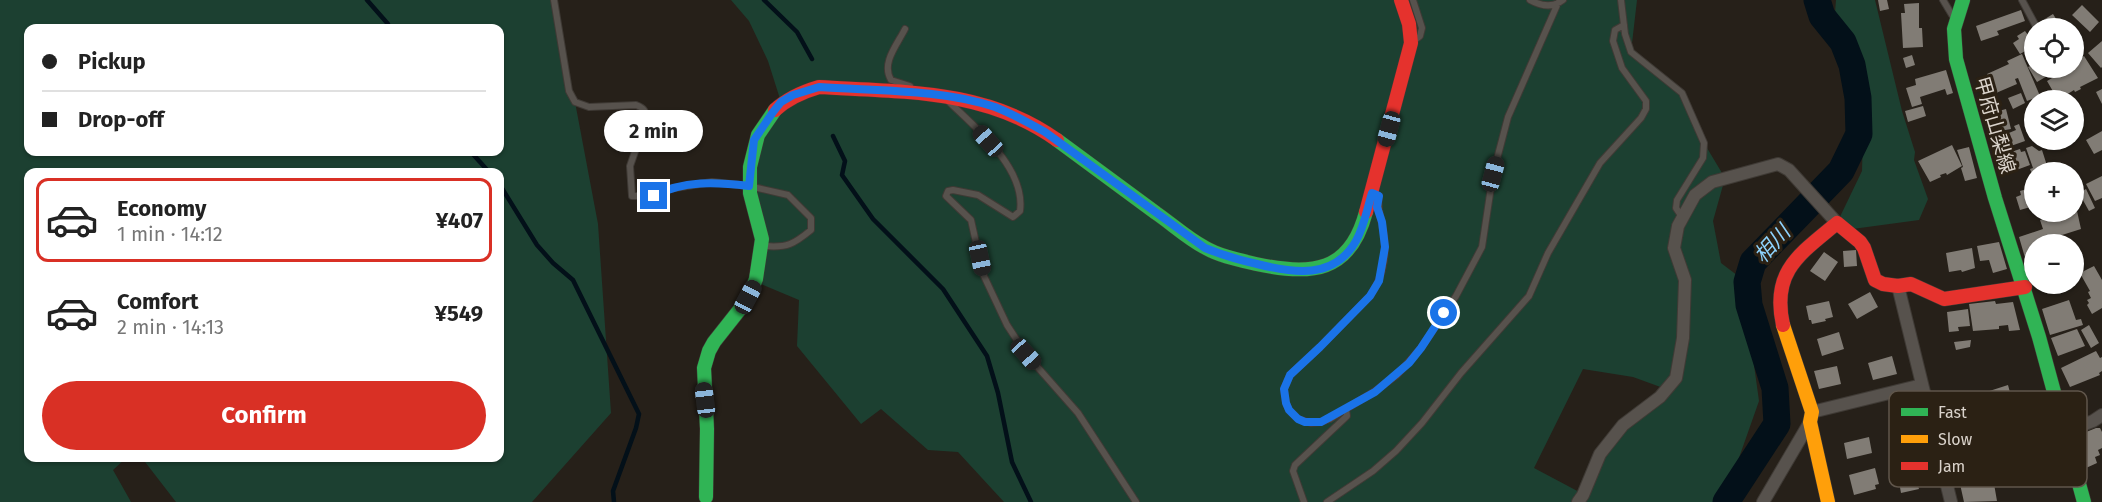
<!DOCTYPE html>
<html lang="en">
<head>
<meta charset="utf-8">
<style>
	:root { --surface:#fff; --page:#f2f2f2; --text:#222; --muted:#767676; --line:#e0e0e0; --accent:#d93025 }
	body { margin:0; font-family:"Fira Sans","Noto Sans JP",sans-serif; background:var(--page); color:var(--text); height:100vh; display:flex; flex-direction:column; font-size:22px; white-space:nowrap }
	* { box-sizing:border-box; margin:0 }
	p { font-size:20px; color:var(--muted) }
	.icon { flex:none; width:33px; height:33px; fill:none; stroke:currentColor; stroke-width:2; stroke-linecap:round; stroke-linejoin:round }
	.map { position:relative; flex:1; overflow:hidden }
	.sheet { position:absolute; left:24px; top:168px; width:480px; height:294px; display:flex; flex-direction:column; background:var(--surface); border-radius:12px; box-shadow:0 2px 4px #0004 }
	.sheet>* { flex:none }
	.guide { position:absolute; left:24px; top:24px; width:480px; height:132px; border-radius:12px; box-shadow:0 2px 4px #0004; display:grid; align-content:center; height:132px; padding:0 18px; background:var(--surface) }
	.buttons { position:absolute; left:2024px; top:18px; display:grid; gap:12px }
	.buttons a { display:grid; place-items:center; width:60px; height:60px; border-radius:50%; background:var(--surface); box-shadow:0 2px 4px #0004; font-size:30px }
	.end { position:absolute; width:27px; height:27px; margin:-14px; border:8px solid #1a73e8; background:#fff; box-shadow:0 0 0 3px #fff }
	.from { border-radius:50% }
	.bubble { position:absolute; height:42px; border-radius:21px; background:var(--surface); box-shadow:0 2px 4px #0004; font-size:20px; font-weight:700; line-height:42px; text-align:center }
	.car { position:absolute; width:18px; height:36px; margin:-18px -9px; border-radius:8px; box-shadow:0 0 4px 2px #0007; background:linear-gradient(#222 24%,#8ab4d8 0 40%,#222 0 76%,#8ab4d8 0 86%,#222 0) }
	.guide b { display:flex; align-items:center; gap:21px; height:57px; font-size:22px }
	.guide b+b { border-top:2px solid var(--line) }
	.guide i { width:15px; height:15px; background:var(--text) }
	ul { padding:10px 0 0; list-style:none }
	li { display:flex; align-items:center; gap:18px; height:84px; margin:0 12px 9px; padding:0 6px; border:3px solid transparent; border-radius:12px }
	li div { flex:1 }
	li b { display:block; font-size:22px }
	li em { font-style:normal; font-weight:700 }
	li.current { border-color:var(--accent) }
	li>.icon { width:54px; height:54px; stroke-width:1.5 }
	.action { display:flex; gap:12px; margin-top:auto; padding:12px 18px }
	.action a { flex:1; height:69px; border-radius:36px; background:var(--accent); color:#fff; font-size:24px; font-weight:700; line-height:69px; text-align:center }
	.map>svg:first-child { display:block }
	.green { fill:#1c4031; fill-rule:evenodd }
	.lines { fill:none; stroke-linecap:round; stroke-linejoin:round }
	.stream { stroke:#031019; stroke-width:4.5 }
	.river { stroke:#031019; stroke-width:27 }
	.building { fill:#817c75 }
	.lane-casing { stroke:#3f3a35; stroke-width:8 }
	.street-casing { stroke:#3f3a35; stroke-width:14 }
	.fast-casing { stroke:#3f3a35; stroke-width:15 }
	.slow-casing { stroke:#3f3a35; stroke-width:15 }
	.jam-casing { stroke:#3f3a35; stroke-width:15 }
	.lane { stroke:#57524d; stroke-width:6 }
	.street { stroke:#57524d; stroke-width:12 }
	.fast { stroke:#30b455; stroke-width:14 }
	.slow { stroke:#ff9f0a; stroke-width:14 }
	.jam { stroke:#e5322d; stroke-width:14 }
	.route { stroke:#1a73e8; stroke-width:8 }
	.labels { text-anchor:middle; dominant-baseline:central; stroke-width:6; stroke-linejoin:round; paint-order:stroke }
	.street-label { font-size:20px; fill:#dad3cb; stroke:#2b2114 }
	.water-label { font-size:21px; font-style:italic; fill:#8ed3fd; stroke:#2b2114 }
	.key { fill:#2b2114; stroke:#60564b; stroke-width:1.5 }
	.key-label { font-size:16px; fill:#dad3cb }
</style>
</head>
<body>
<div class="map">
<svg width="2102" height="502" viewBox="0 0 2102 502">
	<rect width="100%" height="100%" fill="#262019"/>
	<!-- green -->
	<path class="green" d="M0,0H552L575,102L598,224L611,413L532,502H176L142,458H500V172H28V458H126L113,470L131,502H0ZM28,28H500V152H28Z
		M731,0H1637L1631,52L1679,88L1704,143L1725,178L1713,221L1721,263L1742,279L1759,401L1728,489L1720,502H1004L958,452L928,450L881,409L861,424L797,346L799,300L756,282L762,246L749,186L754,140L781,102L768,61L749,21ZM1583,369L1633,377L1666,389L1600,454L1583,494L1534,468Z
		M1836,0H1875L1902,111L1915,152L1914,160L1928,199L1919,220L1845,230L1837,223L1862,171L1864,101L1852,51L1839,31L1835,13Z"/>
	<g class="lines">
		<!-- stream -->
		<path class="stream" d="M367,0L388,24L389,28
			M764,0L797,32L812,59
			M833,136L845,161L842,175L873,219L943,289L987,356L998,393L1012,462L1031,502
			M471,152L489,172
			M500,185L537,245L553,263L573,280L639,414L636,428L613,491L614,502"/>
		<!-- river -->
		<path class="river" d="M1726,502L1777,424L1775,388L1749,305L1747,282L1753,262L1841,171L1859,134L1858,98L1852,65L1843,42L1822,16L1817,0"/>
	</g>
	<!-- building -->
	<path class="building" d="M1878,0H1887L1889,9L1880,11Z
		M1919,3V28H1922L1923,47L1903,48L1901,13H1905L1904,4Z
		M2082,5L2099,22L2090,32L2072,15Z
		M2021,10L2025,21L1997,31L1999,35L1981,41L1976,26Z
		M2053,14L2058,22L2044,28L2040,22Z
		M2025,31L2028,35L2031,33L2034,39V46L2020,54L2013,43L2019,39L2017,36Z
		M2102,41V67L2101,68L2088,53Z
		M2022,54L2040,96L2027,101L2018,78L2015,79L2017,84L1996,93L1993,88L1983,93L1978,83L1989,78L1987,74L2009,64L2007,61Z
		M1912,55L1915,65L1906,68L1903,58Z
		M2084,56L2098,78L2080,87L2081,89L2075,92L2074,90L2058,100L2047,81L2069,68H2073L2075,64L2074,62Z
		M2034,64V68H2051L2054,72L2037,82L2028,67Z
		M1946,70L1953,93L1947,95L1945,89L1920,97L1922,104L1912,107L1906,88L1916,85L1915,79Z
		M2102,89V104L2096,92Z
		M2021,93L2025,103L2013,109L2008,98Z
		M1923,106L1926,116L1908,122L1905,111Z
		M2006,109L2011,129L1989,133L1984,115Z
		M2019,124L2025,141L2008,147L2004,135L2016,130L2014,126Z
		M2102,131V150L2094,154L2086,140Z
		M1952,145L1962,166L1947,175L1946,173L1940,175L1941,177L1930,182L1918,161Z
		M2032,146L2039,151L2042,150L2049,172H2034V179L2030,169L2033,168L2026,148Z
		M1969,147L1977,178L1965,181L1961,168L1963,167L1957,150Z
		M2020,149L2021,152L2025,151L2030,165L2003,175L1996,157Z
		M2102,176V198L2095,201L2086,184Z
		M2034,187V206L2020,210L2016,197L2021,195L2020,191Z
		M2086,189L2095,208L2089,211L2079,193Z
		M2077,211L2081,229L2043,241L2044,244H2034V261H2026L2019,237L2043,229L2040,220L2066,212Z
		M1999,242L2007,269L1993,273L1989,260L1980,261L1977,246Z
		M1972,248L1975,268L1962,272L1961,270L1949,272L1946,253Z
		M1856,250L1857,266L1844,267L1843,251Z
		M1824,252L1838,262L1825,281L1810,271Z
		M2073,257L2082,272L2094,266L2102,280V308L2092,314L2087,305L2089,303L2087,300L2091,298L2088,292L2090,291L2081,275L2073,280Z
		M2040,284H2067L2062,287L2060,284L2045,293Z
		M1870,292L1878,307L1857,319L1848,304Z
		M2069,300L2076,320L2081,319L2083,325L2050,335L2042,309Z
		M1829,301L1833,317L1825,319L1826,321L1812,324L1811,320H1809L1806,306Z
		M1995,301L1996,304L2013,302L2020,330L2009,331L2008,325L1999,326V329L1973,331L1969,304Z
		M1968,309L1970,326L1958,327L1959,331L1949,332L1947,312Z
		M2089,325L2099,343L2091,348L2081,330Z
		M2077,329L2085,346L2058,356L2051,338Z
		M1839,332L1844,349L1822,356L1817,339Z
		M1971,340L1970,347L1956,350L1954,342Z
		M2096,351L2100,358L2102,357V371L2099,373L2100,375L2070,387L2061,368Z
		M1892,356L1897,374L1873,380L1868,363Z
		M1837,366L1841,384L1819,389L1814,371Z
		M2008,385L2014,407L1986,414L1984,407L1980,408L1977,395Z
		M2096,428H2100L2102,432V448L2098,450L2100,455L2095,457L2097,463L2086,468L2074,437Z
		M1869,437L1872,453L1847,459L1844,443Z
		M1875,468L1879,484L1875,485L1876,489L1854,495L1849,475Z
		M1922,470L1926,484L1918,486L1919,489L1901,493L1898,476Z
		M1993,478L1997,501L1964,502L1960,484Z"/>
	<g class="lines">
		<!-- lane casing -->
		<g class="lane-casing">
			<path id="lane" d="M554,0L569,91L575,102L589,107L636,105C644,108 646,111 646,120L630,166L632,196H654L668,189L712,182L749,186L788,195L811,218V230C794,244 787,248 765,246
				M1530,0C1541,6 1553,8 1563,0
				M1621,0L1625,34L1631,52L1682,93L1704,143L1703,158L1677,200L1676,208L1682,217
				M1943,0L1952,15
				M2022,0L2037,28
				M905,29C897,45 881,63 891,80L910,86
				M1412,42L1420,36L1422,28L1413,0
				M947,100C975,127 1026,168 1020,211L1013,217L978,195L953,190L948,191L946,196L971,220L983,274L1007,325L1026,354L1078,413L1136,502
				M1374,194L1379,196C1377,208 1380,213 1382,224C1388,248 1385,275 1370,296L1320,347L1290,375L1284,389L1286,403L1289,410L1298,419L1311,423L1321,422L1330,419L1375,391L1397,375L1421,348L1456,296L1482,247L1493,174L1508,117L1558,3
				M1304,502L1293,471L1295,465L1347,416L1346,409
				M1327,502L1373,471L1396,451L1422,423L1461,373L1529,296L1548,253L1600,163L1641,118L1646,109V101L1622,68L1613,41L1615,30L1624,25"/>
		</g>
		<!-- street casing -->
		<g class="street-casing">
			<path id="street" d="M1898,286L1951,502
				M1812,412L1922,385
				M2065,432L2093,421L2102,415
				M1578,502L1583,495L1600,454L1623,425L1660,397L1676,378L1683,338L1685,280L1674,248L1678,226L1695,195L1712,182L1778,164L1789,170L1837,223
				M1763,502L1810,422"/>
		</g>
		<!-- fast casing -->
		<g class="fast-casing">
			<path id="fast" d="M1963,0L1954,29L1956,59L1995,198L2039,337L2084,502
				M1057,140C1090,164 1123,189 1156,213C1172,224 1187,238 1204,247C1219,256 1239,260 1256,264C1311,276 1350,273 1366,212
				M706,497L707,429L704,368L709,351L714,342L748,299L756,279L762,239L750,193V167L758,135L775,110"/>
		</g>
		<!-- slow casing -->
		<g class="slow-casing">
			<path id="slow" d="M1783,325L1812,412L1810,422L1828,502"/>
		</g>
		<!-- jam casing -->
		<g class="jam-casing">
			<path id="jam" d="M775,110C788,98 802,92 819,87C902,92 986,89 1057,140
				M1366,212L1411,43L1409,24L1401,0
				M1783,325C1771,271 1800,254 1837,223L1860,242L1864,248L1875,280L1883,284L1898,286L1911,284L1944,299L2025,287"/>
		</g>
		<!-- lane -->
		<use href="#lane" class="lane"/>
		<!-- street -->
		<use href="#street" class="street"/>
		<!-- fast -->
		<use href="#fast" class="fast"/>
		<!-- slow -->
		<use href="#slow" class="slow"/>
		<!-- jam -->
		<use href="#jam" class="jam"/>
	</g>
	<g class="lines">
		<!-- route -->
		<path class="route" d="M654,196C683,180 717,182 749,186L754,140L773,112L781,102L793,95L819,87C875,91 942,89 995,107C1013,114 1029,123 1045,132L1205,248C1222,255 1239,260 1257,264C1293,273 1334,280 1356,241C1364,227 1367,209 1372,193L1379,196L1377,207L1382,222L1385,247L1379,281L1370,296L1320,347L1290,375L1284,389L1286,403L1289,410L1298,419L1305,422H1321L1375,392L1409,363L1421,348L1444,313"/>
	</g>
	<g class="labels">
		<!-- street labels -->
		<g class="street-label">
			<text transform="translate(1995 125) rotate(74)">甲府山梨線</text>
		</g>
		<!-- water labels -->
		<g class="water-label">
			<text transform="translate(1772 244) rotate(-48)">相川</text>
		</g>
	</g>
	<!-- legend -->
	<rect x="1889" y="391" width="198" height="96" rx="9" class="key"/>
	<rect x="1901" y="408" width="27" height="8" fill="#30b455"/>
	<rect x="1901" y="435" width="27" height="8" fill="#ff9f0a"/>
	<rect x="1901" y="462" width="27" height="8" fill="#e5322d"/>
	<g class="key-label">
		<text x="1938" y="418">Fast</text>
		<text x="1938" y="445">Slow</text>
		<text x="1938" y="472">Jam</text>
	</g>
</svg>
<div class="buttons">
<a><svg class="icon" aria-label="locate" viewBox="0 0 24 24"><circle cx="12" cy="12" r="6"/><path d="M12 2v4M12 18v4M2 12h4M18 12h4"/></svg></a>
<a><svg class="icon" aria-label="layers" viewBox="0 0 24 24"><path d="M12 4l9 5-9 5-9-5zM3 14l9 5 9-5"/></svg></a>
<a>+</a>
<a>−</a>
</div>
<i class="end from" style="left:1444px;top:313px"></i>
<i class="end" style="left:654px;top:196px"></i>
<div class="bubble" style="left:604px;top:110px;width:99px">2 min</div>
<i class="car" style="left:1389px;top:129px;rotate:195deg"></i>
<i class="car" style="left:988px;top:141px;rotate:318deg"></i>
<i class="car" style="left:1493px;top:174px;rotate:15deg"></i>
<i class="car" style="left:980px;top:258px;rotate:168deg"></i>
<i class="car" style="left:748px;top:297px;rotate:28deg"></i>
<i class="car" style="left:1026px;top:354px;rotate:138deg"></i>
<i class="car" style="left:705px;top:400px;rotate:353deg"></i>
<div class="guide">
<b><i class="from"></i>Pickup</b>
<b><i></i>Drop-off</b>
</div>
<section class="sheet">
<ul>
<li class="current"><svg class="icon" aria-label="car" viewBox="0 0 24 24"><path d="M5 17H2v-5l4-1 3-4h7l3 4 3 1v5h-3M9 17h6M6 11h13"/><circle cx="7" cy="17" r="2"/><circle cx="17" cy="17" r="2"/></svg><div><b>Economy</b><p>1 min · 14:12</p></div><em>¥407</em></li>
<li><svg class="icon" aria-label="car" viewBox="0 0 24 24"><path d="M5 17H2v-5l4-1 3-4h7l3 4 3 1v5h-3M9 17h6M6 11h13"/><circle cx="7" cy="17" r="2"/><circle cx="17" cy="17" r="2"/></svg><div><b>Comfort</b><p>2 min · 14:13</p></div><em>¥549</em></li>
</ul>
<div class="action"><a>Confirm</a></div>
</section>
</div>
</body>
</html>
